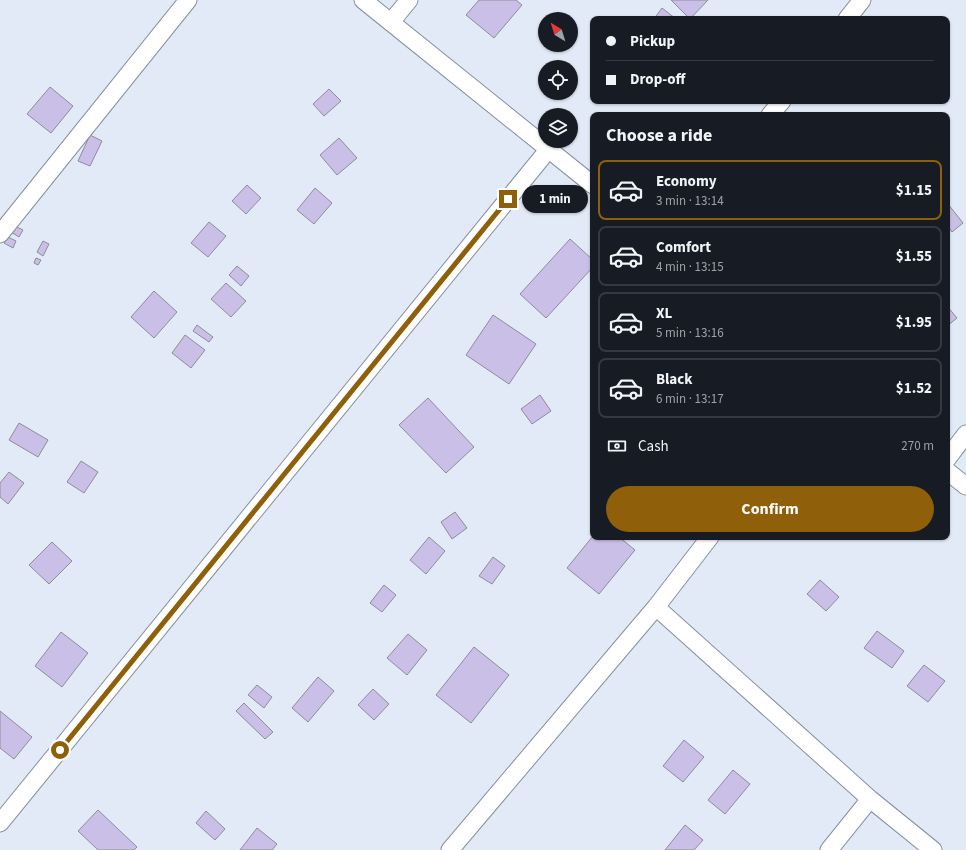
<!DOCTYPE html>
<html lang="en">
<head>
<meta charset="utf-8">
<style>
	:root { --surface:#171b24; --page:#20242c; --text:#f1f3f6; --muted:#9ea1a6; --line:#363941; --accent:#8f5f0a }
	body { margin:0; font-family:"Source Sans 3",sans-serif; background:var(--page); color:var(--text); height:100vh; display:flex; flex-direction:column; font-size:15px; white-space:nowrap }
	* { box-sizing:border-box; margin:0 }
	p { font-size:13px; color:var(--muted) }
	.icon { flex:none; width:22px; height:22px; fill:none; stroke:currentColor; stroke-width:2; stroke-linecap:round; stroke-linejoin:round }
	.map { position:relative; flex:1; overflow:hidden }
	.sheet { position:absolute; left:590px; top:112px; width:360px; height:428px; display:flex; flex-direction:column; background:var(--surface); border-radius:8px; box-shadow:0 1px 3px #0004 }
	.sheet>* { flex:none }
	.guide { position:absolute; left:590px; top:16px; width:360px; height:88px; border-radius:8px; box-shadow:0 1px 3px #0004; display:grid; align-content:center; height:88px; padding:0 16px; background:var(--surface) }
	.needle { width:26px; rotate:322deg }
	.fabs { position:absolute; left:538px; top:12px; display:grid; gap:8px }
	.fabs a { display:grid; place-items:center; width:40px; height:40px; border-radius:50%; background:var(--surface); box-shadow:0 1px 3px #0004; font-size:20px }
	.end { position:absolute; width:18px; height:18px; margin:-9px; border:5px solid #8f5f0a; background:#fff; box-shadow:0 0 0 2px #fff }
	.from { border-radius:50% }
	.bubble { position:absolute; height:28px; border-radius:14px; background:var(--surface); box-shadow:0 1px 3px #0004; font-size:13px; font-weight:700; line-height:28px; text-align:center }
	.guide b { display:flex; align-items:center; gap:14px; height:38px; font-size:15px }
	.guide b+b { border-top:1px solid var(--line) }
	.guide i { width:10px; height:10px; background:var(--text) }
	ul { padding:0; list-style:none }
	li { display:flex; align-items:center; gap:12px; height:60px; margin:0 8px 6px; padding:0 8px; border:2px solid var(--line); border-radius:8px }
	li div { flex:1 }
	li b { display:block; font-size:15px }
	li em { font-style:normal; font-weight:700 }
	li.selected { border-color:var(--accent) }
	li>.icon { width:36px; height:36px; stroke-width:1.5 }
	h2 { padding:0 16px; font-size:18px; line-height:48px }
	.pay { display:flex; align-items:center; gap:10px; height:44px; padding:0 16px; font-size:15px }
	.pay p { margin-inline-start:auto }
	.cta { display:flex; gap:8px; margin-top:auto; padding:8px 16px }
	.cta a { flex:1; height:46px; border-radius:24px; background:var(--accent); color:#fff; font-size:16px; font-weight:700; line-height:46px; text-align:center }
	.map>svg:first-child { display:block }
	.building { fill:#cac0e7; stroke:#8e8b99 }
	.lines { fill:none; stroke-linecap:round; stroke-linejoin:round }
	.street-casing { stroke:#888f9c; stroke-width:19 }
	.street { stroke:#fff; stroke-width:17 }
	.route { stroke:#8f5f0a; stroke-width:5 }
</style>
</head>
<body>
<div class="map">
<svg width="966" height="850" viewBox="0 0 966 850">
	<rect width="100%" height="100%" fill="#e2eaf8"/>
	<!-- building -->
	<path class="building" d="M479,0H516L522,5L494,38L466,15Z
		M671,0H708L690,19Z
		M662,8L676,19H654Z
		M50,87L73,106L51,133L27,114Z
		M329,89L341,101L324,116L313,104Z
		M90,135L102,141L90,166L78,161Z
		M339,138L357,158L337,175L320,155Z
		M247,185L261,198L246,214L232,201Z
		M315,188L332,203L314,224L297,210Z
		M948,204L963,223L952,232L947,225V205Z
		M209,222L226,236L208,257L191,243Z
		M15,226L23,230L19,237L11,232Z
		M8,237L16,241L13,248L4,243Z
		M570,239L593,260V267L546,318L520,294Z
		M43,241L49,244L43,256L37,252Z
		M36,258L41,260L38,265L34,263Z
		M237,266L249,276L241,286L229,275Z
		M226,283L246,301L231,317L211,299Z
		M154,291L177,312L154,338L131,317Z
		M947,306L957,318L947,326Z
		M493,315L536,344L509,384L466,355Z
		M197,325L213,337L209,342L193,331Z
		M185,335L205,350L191,368L172,353Z
		M540,395L551,411L532,424L521,409Z
		M428,398L474,447L446,473L399,425Z
		M19,423L48,440L38,457L9,440Z
		M81,461L98,472L84,493L67,482Z
		M9,472L24,483L8,504L0,497V483Z
		M455,512L467,528L452,539L441,522Z
		M593,536V537H619L635,550L599,594L567,568Z
		M429,537L445,551L426,574L410,560Z
		M52,542L72,561L49,584L29,565Z
		M493,557L505,566L492,584L479,576Z
		M820,580L839,597L826,611L807,594Z
		M384,585L396,595L382,612L370,603Z
		M877,631L904,651L892,668L864,648Z
		M61,632L88,653L62,687L35,666Z
		M408,634L427,650L407,675L387,658Z
		M474,647L509,675L471,723L436,695Z
		M924,665L945,681L928,702L907,686Z
		M318,677L334,691L308,722L292,708Z
		M257,685L272,697L264,708L248,695Z
		M373,689L389,704L374,720L358,705Z
		M244,703L273,732L265,739L236,711Z
		M0,711L32,737L14,759L0,748Z
		M684,740L704,757L683,782L663,766Z
		M733,770L750,784L725,814L708,800Z
		M98,810L137,847L134,850H98L78,831Z
		M206,811L225,829L215,840L196,823Z
		M685,825L703,840L694,850H665Z
		M257,828L277,844L272,850H240Z"/>
	<g class="lines">
		<!-- street casing -->
		<g class="street-casing">
			<path id="street" d="M363,0L593,185
				M847,19L862,0
				M391,22L409,0
				M770,115L782,101
				M0,234L188,0
				M947,459L966,434
				M947,471L966,486
				M656,607L870,799L933,850
				M0,823L548,150
				M450,850L656,607L710,537
				M829,850L870,799"/>
		</g>
		<!-- street -->
		<use href="#street" class="street"/>
	</g>
	<g class="lines">
		<!-- route -->
		<path class="route" d="M60,750L508,199"/>
	</g>
</svg>
<div class="fabs">
<a><svg class="needle" viewBox="-14 -14 28 28"><path d="M0-13l5 13h-10z" fill="#e53935"/><path d="M0 13l5-13h-10z" fill="#9ea1a6"/></svg></a>
<a><svg class="icon" aria-label="locate" viewBox="0 0 24 24"><circle cx="12" cy="12" r="6"/><path d="M12 2v4M12 18v4M2 12h4M18 12h4"/></svg></a>
<a><svg class="icon" aria-label="layers" viewBox="0 0 24 24"><path d="M12 4l9 5-9 5-9-5zM3 14l9 5 9-5"/></svg></a>
</div>
<i class="end from" style="left:60px;top:750px"></i>
<i class="end" style="left:508px;top:199px"></i>
<div class="bubble" style="left:522px;top:185px;width:66px">1 min</div>
<div class="guide">
<b><i class="from"></i>Pickup</b>
<b><i></i>Drop-off</b>
</div>
<section class="sheet">
<h2>Choose a ride</h2>
<ul>
<li class="selected"><svg class="icon" aria-label="car" viewBox="0 0 24 24"><path d="M5 17H2v-5l4-1 3-4h7l3 4 3 1v5h-3M9 17h6M6 11h13"/><circle cx="7" cy="17" r="2"/><circle cx="17" cy="17" r="2"/></svg><div><b>Economy</b><p>3 min · 13:14</p></div><em>$1.15</em></li>
<li><svg class="icon" aria-label="car" viewBox="0 0 24 24"><path d="M5 17H2v-5l4-1 3-4h7l3 4 3 1v5h-3M9 17h6M6 11h13"/><circle cx="7" cy="17" r="2"/><circle cx="17" cy="17" r="2"/></svg><div><b>Comfort</b><p>4 min · 13:15</p></div><em>$1.55</em></li>
<li><svg class="icon" aria-label="car" viewBox="0 0 24 24"><path d="M5 17H2v-5l4-1 3-4h7l3 4 3 1v5h-3M9 17h6M6 11h13"/><circle cx="7" cy="17" r="2"/><circle cx="17" cy="17" r="2"/></svg><div><b>XL</b><p>5 min · 13:16</p></div><em>$1.95</em></li>
<li><svg class="icon" aria-label="car" viewBox="0 0 24 24"><path d="M5 17H2v-5l4-1 3-4h7l3 4 3 1v5h-3M9 17h6M6 11h13"/><circle cx="7" cy="17" r="2"/><circle cx="17" cy="17" r="2"/></svg><div><b>Black</b><p>6 min · 13:17</p></div><em>$1.52</em></li>
</ul>
<div class="pay"><svg class="icon" aria-label="cash" viewBox="0 0 24 24"><path d="M3 7h18v10H3z"/><circle cx="12" cy="12" r="2"/></svg>Cash<p>270 m</p></div>
<div class="cta"><a>Confirm</a></div>
</section>
</div>
</body>
</html>
